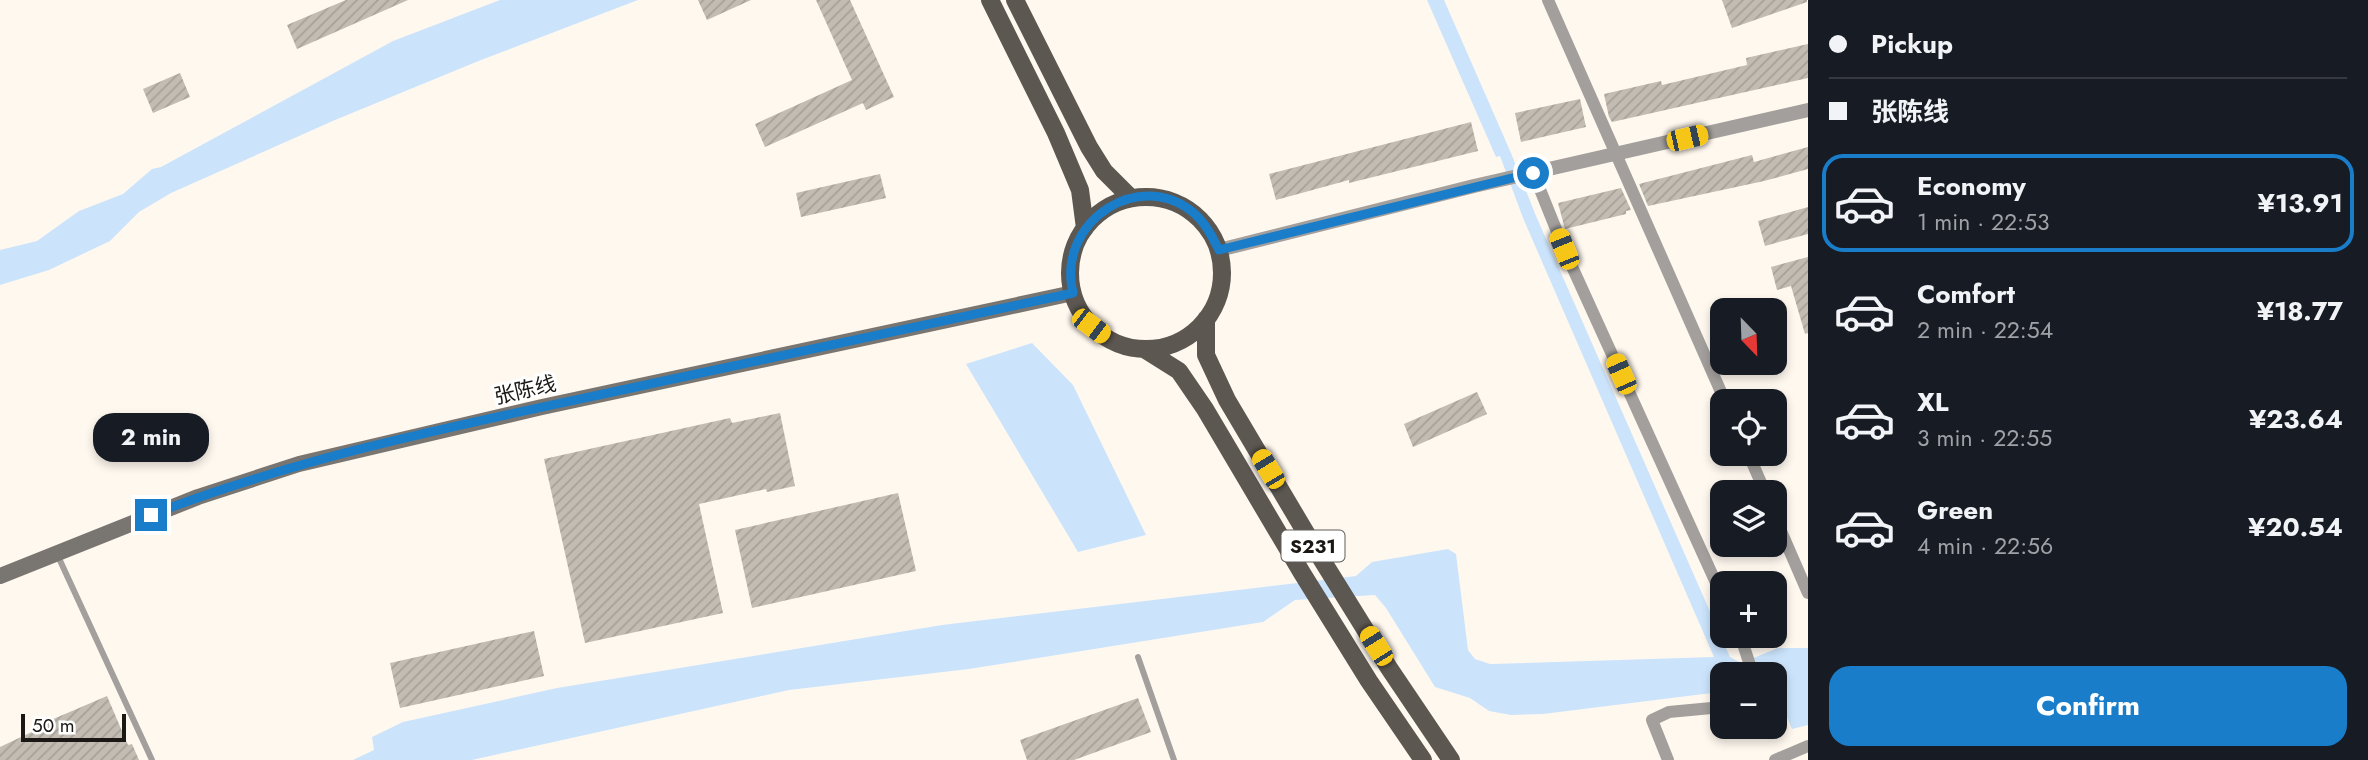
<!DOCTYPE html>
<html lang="en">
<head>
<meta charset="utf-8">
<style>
	:root { --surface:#171b24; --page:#242831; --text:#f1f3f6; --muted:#9ea1a6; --line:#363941; --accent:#1a7dc9 }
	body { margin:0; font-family:Jost,"Noto Sans SC",sans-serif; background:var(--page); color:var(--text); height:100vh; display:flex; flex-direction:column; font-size:26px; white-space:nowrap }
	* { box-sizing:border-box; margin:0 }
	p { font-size:23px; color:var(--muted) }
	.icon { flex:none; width:38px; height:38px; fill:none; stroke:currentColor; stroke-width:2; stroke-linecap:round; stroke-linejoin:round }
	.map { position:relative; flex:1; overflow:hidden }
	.sheet { display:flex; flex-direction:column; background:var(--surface); width:560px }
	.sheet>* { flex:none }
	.hud { display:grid; align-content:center; height:154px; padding:0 21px; background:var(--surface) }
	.needle { width:46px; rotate:157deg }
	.controls { position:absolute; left:1710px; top:298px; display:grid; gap:14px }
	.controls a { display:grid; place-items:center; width:77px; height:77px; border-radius:14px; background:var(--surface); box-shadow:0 4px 10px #0003; font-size:35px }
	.scale { position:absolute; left:21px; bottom:18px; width:105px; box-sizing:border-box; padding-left:7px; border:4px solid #1a1714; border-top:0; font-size:19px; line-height:24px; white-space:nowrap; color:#1a1714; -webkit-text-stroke:5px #fff; paint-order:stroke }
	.end { position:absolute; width:32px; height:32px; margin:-16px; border:9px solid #1a7dc9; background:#fff; box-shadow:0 0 0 4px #fff }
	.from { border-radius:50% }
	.bubble { position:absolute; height:49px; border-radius:21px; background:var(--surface); box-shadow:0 4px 10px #0003; font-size:23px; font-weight:700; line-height:49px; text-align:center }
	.car { position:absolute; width:21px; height:42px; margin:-21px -10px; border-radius:9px; box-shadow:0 0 5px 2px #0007; background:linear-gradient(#f5c518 24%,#345 0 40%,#f5c518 0 76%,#345 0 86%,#f5c518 0) }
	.hud b { display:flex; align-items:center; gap:24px; height:66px; font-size:26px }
	.hud b+b { border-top:2px solid var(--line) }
	.hud i { width:18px; height:18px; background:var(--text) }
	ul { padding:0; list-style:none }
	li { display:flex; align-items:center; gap:21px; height:98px; margin:0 14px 10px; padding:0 7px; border:4px solid transparent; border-radius:21px }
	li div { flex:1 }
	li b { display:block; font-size:26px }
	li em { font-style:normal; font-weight:700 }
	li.current { border-color:var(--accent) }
	li>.icon { width:63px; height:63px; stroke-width:1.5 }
	.button { display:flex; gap:14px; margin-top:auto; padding:14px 21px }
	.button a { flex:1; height:80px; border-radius:21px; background:var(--accent); color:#fff; font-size:28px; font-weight:700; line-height:80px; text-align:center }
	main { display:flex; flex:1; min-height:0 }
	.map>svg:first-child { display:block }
	.water { fill:#cbe4fc }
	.building { fill:url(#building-hatch) }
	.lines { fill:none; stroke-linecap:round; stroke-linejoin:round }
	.service { stroke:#a29f9c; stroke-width:6 }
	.minor { stroke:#a29f9c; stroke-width:12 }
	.tertiary { stroke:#a29f9c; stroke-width:14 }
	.secondary { stroke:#797570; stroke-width:16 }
	.primary { stroke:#5c5751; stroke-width:18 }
	.route { stroke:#1a7dc9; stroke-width:9 }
	.labels { text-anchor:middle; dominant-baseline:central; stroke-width:6; stroke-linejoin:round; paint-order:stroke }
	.shield { fill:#fff; stroke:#5f5d5a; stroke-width:2 }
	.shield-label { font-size:19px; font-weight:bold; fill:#1a1714 }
	.street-label { font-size:21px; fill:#1a1714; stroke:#fff }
</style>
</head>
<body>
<main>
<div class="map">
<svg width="1808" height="760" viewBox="0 0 1808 760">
	<defs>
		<pattern id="building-hatch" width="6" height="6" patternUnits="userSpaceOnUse" patternTransform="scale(1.75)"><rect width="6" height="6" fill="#c2bcb3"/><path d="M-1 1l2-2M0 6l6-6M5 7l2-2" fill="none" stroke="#a6a199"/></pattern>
	</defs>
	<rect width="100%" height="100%" fill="#fff8ef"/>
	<!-- water -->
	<path class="water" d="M500,0H638L481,60L335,120L171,193L139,212L110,241L49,270L0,285V250L37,241L79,211L123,194L152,169L161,167L393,41Z
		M1427,0H1444L1511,153L1536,216L1730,657L1741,663L1778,648H1808V725L1792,729L1775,688L1774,674H1722V694L1720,692L1543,714L1511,715L1489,711L1470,698L1435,687L1386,608L1375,595L1295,600L1263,622L969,669L789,690L472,760H353L374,750L372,737L403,722L557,688L942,625L1356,576L1372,562L1448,549L1456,554L1468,650L1475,659L1490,664L1714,657L1523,218L1500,156L1496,157Z
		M1032,343L1073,385L1146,535L1078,552L966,364Z"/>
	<!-- building -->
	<path class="building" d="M346,0H408L297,49L287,25Z
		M698,0H751L707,20Z
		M816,0H850L894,97L866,110L863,103L765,147L755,124L852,80Z
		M1722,0H1807V2L1732,28Z
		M1808,44V78L1612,122L1609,117L1604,94L1661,81L1662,85L1747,65L1746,58Z
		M180,73L190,97L153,113L143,89Z
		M1580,99L1586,127L1521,142L1515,113Z
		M1471,122L1478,151L1349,183V180L1276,200L1269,174Z
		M1808,147V169L1764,181L1648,206L1639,184L1752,155L1754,162Z
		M880,174L886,198L801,217L796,193Z
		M1621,188L1631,210L1626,211V214L1565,229L1558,203Z
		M1808,207V234L1765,246L1758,221Z
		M1808,257V333L1805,334L1791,286L1777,290L1771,267Z
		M1477,392L1487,414L1413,447L1404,424Z
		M780,413L795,486L767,492L766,489L699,504L723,613L585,643L544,459L730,418L732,423Z
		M898,493L916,571L752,608L735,530Z
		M534,631L544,676L400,708L390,663Z
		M107,696L128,745L132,744L139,760H0V747L38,729L37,726Z
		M1138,698L1151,732L1074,760H1027L1020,740Z"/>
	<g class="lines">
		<!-- service -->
		<path class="service" d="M57,554L152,760
			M1138,657L1174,760"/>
		<!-- minor -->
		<path class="minor" d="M1548,0L1725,401
			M1533,172L1564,249L1722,596
			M1748,453L1765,492
			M1774,515L1808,593
			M1740,635L1753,674
			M1668,760L1652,720L1669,712L1722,707
			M1775,760L1808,746"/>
		<!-- tertiary -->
		<path class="tertiary" d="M1219,250L1474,186L1808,110"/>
		<!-- secondary -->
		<path class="secondary" d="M0,576L198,497L299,464L542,407L1073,293"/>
		<!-- primary -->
		<path class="primary" d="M990,0L1056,133L1080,190L1085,228
			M1015,0L1089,147L1104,171L1131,198
			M1070 273a76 76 0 1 1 152 0a76 76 0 1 1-152 0Z
			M1206,319V355L1227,400L1322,560L1389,668L1451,760
			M1144,349L1179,371L1205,409L1302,573L1369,681L1423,760"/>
	</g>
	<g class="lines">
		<!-- route -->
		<path class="route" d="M151,515C302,456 463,424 622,390C773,358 923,325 1073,293C1055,220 1145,163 1199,218C1208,228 1213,238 1219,250L1533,173"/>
	</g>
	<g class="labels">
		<!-- shield labels -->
		<rect class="shield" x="1281.5" y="530.5" width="63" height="31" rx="5"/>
		<g class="shield-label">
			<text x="1313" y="546">S231</text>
		</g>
		<!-- street labels -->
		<g class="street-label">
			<text transform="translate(525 390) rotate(-13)">张陈线</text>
		</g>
	</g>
</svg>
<div class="controls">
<a><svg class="needle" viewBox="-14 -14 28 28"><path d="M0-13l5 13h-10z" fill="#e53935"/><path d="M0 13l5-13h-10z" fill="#9ea1a6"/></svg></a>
<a><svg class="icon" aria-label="locate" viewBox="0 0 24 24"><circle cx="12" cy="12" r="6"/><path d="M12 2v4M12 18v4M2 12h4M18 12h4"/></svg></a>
<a><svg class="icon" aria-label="layers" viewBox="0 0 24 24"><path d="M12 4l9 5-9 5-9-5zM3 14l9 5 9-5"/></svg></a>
<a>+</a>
<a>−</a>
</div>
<div class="scale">50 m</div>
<i class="end from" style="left:1533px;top:173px"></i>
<i class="end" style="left:151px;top:515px"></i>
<div class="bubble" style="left:93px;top:413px;width:116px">2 min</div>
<i class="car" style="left:1687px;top:138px;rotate:77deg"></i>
<i class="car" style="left:1564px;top:249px;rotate:338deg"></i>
<i class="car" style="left:1091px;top:326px;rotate:127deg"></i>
<i class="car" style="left:1621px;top:374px;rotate:336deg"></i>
<i class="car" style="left:1268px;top:469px;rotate:329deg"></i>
<i class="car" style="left:1376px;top:646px;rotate:328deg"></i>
</div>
<section class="sheet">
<div class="hud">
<b><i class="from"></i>Pickup</b>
<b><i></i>张陈线</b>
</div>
<ul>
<li class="current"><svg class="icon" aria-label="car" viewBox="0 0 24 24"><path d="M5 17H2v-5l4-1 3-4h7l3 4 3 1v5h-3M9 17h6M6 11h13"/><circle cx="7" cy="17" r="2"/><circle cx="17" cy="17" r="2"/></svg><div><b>Economy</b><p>1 min · 22:53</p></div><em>¥13.91</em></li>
<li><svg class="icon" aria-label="car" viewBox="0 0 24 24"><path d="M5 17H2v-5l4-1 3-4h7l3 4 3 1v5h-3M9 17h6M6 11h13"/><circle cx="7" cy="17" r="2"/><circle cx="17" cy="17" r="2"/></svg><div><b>Comfort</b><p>2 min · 22:54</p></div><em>¥18.77</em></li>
<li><svg class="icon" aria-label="car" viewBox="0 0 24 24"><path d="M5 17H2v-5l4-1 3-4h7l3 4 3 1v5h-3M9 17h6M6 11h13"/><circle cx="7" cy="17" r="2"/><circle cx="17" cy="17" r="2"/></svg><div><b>XL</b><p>3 min · 22:55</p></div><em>¥23.64</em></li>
<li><svg class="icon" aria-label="car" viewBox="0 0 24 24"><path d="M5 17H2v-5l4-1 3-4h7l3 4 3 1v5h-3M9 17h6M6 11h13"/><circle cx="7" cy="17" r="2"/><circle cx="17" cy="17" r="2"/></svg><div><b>Green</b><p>4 min · 22:56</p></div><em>¥20.54</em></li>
</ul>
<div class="button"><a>Confirm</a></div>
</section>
</main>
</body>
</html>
